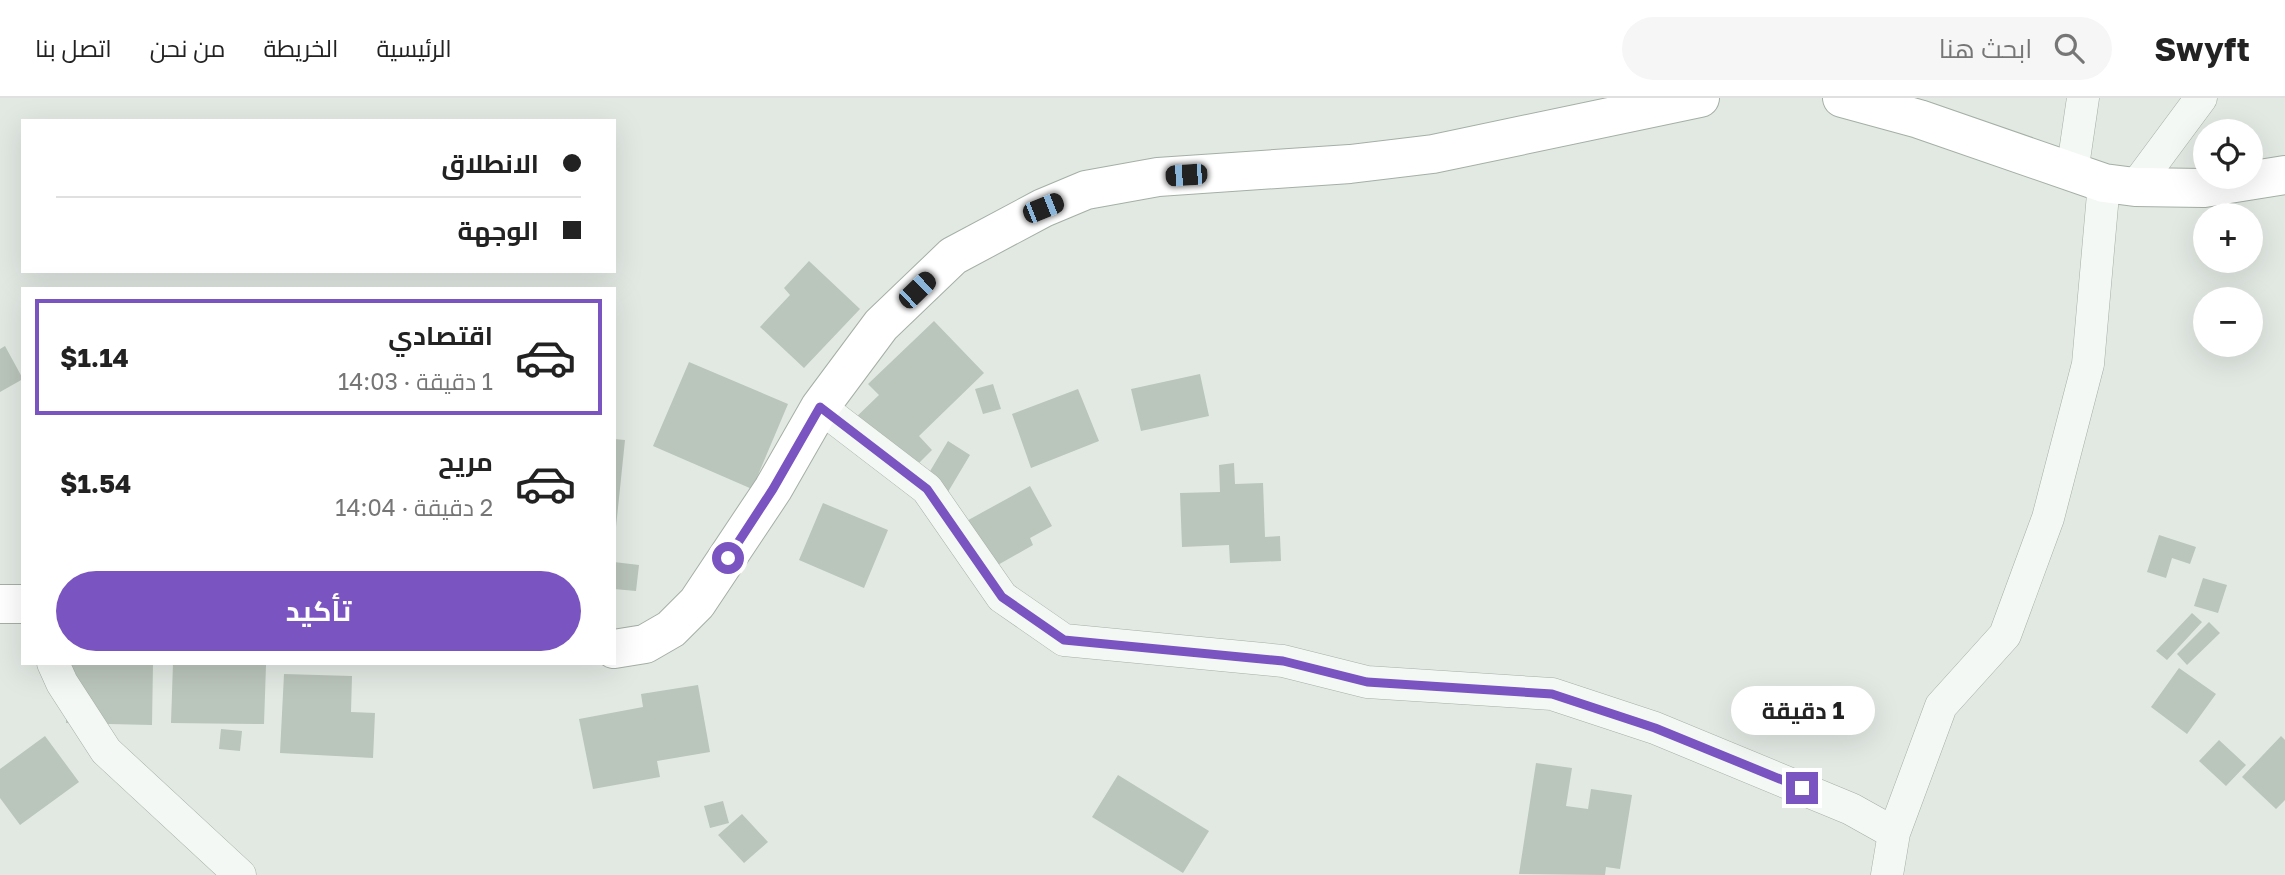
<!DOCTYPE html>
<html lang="ar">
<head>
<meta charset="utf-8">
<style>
	:root { --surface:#fff; --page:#f6f6f6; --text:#222; --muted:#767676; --line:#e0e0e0; --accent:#7a54c1 }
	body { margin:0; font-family:"Golos Text",Cairo,sans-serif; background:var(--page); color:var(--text); direction:rtl; height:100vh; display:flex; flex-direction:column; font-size:26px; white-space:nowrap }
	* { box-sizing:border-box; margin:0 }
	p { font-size:23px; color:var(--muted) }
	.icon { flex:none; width:38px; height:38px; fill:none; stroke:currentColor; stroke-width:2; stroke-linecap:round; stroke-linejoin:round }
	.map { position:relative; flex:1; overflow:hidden; direction:ltr }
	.sheet { position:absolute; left:21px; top:189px; width:595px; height:378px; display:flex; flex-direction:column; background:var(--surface); border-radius:0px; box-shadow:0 7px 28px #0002; direction:rtl }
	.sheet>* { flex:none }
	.hud { position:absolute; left:21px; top:21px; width:595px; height:154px; border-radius:0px; box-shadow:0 7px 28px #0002; direction:rtl; display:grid; align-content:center; height:154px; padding:0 35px; background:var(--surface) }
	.controls { position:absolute; left:2193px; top:21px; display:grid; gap:14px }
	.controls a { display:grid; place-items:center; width:70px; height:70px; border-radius:50%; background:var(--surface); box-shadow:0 7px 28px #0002; font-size:35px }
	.end { position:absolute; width:32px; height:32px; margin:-16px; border:9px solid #7a54c1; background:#fff; box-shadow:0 0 0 4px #fff }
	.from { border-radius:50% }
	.bubble { position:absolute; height:49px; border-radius:24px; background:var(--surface); box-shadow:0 7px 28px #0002; font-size:23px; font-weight:700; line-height:49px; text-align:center; direction:rtl }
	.car { position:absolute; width:21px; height:42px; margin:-21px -10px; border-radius:9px; box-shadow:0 0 5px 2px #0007; background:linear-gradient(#222 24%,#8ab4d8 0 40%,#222 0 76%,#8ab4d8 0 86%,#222 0) }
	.hud b { display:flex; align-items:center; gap:24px; height:66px; font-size:26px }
	.hud b+b { border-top:2px solid var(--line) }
	.hud i { width:18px; height:18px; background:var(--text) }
	ul { padding:12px 0 0; list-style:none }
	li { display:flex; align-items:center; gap:21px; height:116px; margin:0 14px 10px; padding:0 21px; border:4px solid transparent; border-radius:0px }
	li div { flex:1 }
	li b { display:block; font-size:26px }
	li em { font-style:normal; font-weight:700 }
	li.on { border-color:var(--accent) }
	li>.icon { width:63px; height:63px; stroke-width:1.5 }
	.action { display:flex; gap:14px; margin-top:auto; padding:14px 35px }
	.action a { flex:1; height:80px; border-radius:42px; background:var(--accent); color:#fff; font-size:28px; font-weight:700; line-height:80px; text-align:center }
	header { display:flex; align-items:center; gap:42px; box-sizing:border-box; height:98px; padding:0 35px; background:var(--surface); border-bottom:2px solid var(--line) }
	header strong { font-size:33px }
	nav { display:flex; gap:38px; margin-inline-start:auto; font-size:24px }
	.search { width:490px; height:63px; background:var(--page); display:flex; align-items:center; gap:18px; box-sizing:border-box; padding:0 24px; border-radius:38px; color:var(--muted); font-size:26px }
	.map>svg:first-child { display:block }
	.building { fill:#bac5bb }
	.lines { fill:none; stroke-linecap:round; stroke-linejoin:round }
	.street-casing { stroke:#a4afa5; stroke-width:33 }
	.secondary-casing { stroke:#a4afa5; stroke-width:40 }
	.street { stroke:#f4f8f5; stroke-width:32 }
	.secondary { stroke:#fff; stroke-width:38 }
	.route { stroke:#7a54c1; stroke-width:9 }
</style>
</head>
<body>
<header>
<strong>Swyft</strong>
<div class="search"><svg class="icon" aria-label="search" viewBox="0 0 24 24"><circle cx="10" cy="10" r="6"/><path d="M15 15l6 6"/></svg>ابحث هنا</div>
<nav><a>الرئيسية</a><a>الخريطة</a><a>من نحن</a><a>اتصل بنا</a></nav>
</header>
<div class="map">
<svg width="2285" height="777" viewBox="0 0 2285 777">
	<rect width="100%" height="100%" fill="#e2e9e3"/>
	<!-- building -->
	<path class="building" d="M809,163L860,211L804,270L760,229L790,197L784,190Z
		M934,223L984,275L919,338L932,352L910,374L849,326L879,297L868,286Z
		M5,248L23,281L0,294V251Z
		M689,264L788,306L752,391L653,348Z
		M1200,276L1209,318L1141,333L1131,291Z
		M993,286L1001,311L983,316L975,291Z
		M1078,291L1099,343L1031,370L1012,316Z
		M614,341L625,342L616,429H614Z
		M948,343L970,357L942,404L920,390Z
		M1234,365L1235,386L1263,385L1265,439L1280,438L1281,463L1230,465L1229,447L1182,449L1180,395L1220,394L1219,367Z
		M1030,388L1052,428L1030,440L1033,447L989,472L963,425Z
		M823,405L888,432L864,490L799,462Z
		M2159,437L2196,449L2190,466L2172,460L2166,480L2147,474Z
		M614,464L639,467L636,493L614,491Z
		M2203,480L2227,487L2218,515L2194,508Z
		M2192,515L2202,524L2167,562L2156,553Z
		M2209,524L2220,535L2187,567L2177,556Z
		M67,565H153L152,627L66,625Z
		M173,565L266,567L264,626L171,625Z
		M2179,570L2216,596L2187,636L2151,609Z
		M284,576L352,578L351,614L375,615L373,660L280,655Z
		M698,587L710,654L657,663L660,679L593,691L579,621L643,609L641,596Z
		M221,631L242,633L240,653L219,651Z
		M45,638L79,684L20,727L0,700V671Z
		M2281,638L2285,642V702L2276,711L2242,679Z
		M2219,642L2246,667L2226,688L2199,663Z
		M1536,665L1572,670L1566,708L1588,711L1591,691L1632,697L1620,771L1606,769L1605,777L1519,776Z
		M1118,677L1209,733L1183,775L1092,719Z
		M723,703L729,725L710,730L704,708Z
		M742,716L768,744L744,765L718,737Z"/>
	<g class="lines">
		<!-- street casing -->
		<g class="street-casing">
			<path id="street" d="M2072,75L2083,0
				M2135,89L2201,0
				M820,309L927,391L1002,499L1064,542L1283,563L1367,584L1552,596L1655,630L1851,711L1894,735L1887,777
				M53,565L62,585L106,653L240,777
				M1894,735L1941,608L2005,537L2048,420L2088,266L2104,85"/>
		</g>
		<!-- secondary casing -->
		<g class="secondary-casing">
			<path id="secondary" d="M1842,0L1919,21L2104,85L2135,89L2204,90L2285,77
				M0,506H23
				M614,551L645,546L671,531L697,505L773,391L820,309L881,227L953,158L1043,110L1086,92L1158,79L1350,66L1433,56L1700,0"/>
		</g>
		<!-- street -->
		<use href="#street" class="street"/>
		<!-- secondary -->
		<use href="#secondary" class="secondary"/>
	</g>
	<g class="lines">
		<!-- route -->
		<path class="route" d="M728,460L773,391L820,309L927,391L1002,499L1064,542L1283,563L1367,584L1552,596L1655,630L1802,690"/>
	</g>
</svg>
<div class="controls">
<a><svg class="icon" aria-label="locate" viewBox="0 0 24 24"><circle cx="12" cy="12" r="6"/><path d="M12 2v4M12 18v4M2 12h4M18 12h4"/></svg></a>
<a>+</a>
<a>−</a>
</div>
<i class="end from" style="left:728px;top:460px"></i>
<i class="end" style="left:1802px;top:690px"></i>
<div class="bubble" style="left:1731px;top:588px;width:144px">1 دقيقة</div>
<i class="car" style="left:1186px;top:77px;rotate:266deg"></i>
<i class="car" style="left:1043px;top:110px;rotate:68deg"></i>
<i class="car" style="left:917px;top:192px;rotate:46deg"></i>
<div class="hud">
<b><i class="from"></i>الانطلاق</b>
<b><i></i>الوجهة</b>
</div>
<section class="sheet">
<ul>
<li class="on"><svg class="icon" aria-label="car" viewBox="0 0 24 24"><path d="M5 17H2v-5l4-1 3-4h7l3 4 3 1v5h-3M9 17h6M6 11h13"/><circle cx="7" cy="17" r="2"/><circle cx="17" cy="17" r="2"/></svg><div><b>اقتصادي</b><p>1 دقيقة · 14:03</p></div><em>$1.14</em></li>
<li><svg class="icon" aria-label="car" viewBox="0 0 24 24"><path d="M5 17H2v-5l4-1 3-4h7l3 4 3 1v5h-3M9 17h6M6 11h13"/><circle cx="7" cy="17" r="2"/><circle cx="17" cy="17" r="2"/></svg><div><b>مريح</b><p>2 دقيقة · 14:04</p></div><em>$1.54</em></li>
</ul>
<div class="action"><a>تأكيد</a></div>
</section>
</div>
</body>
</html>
